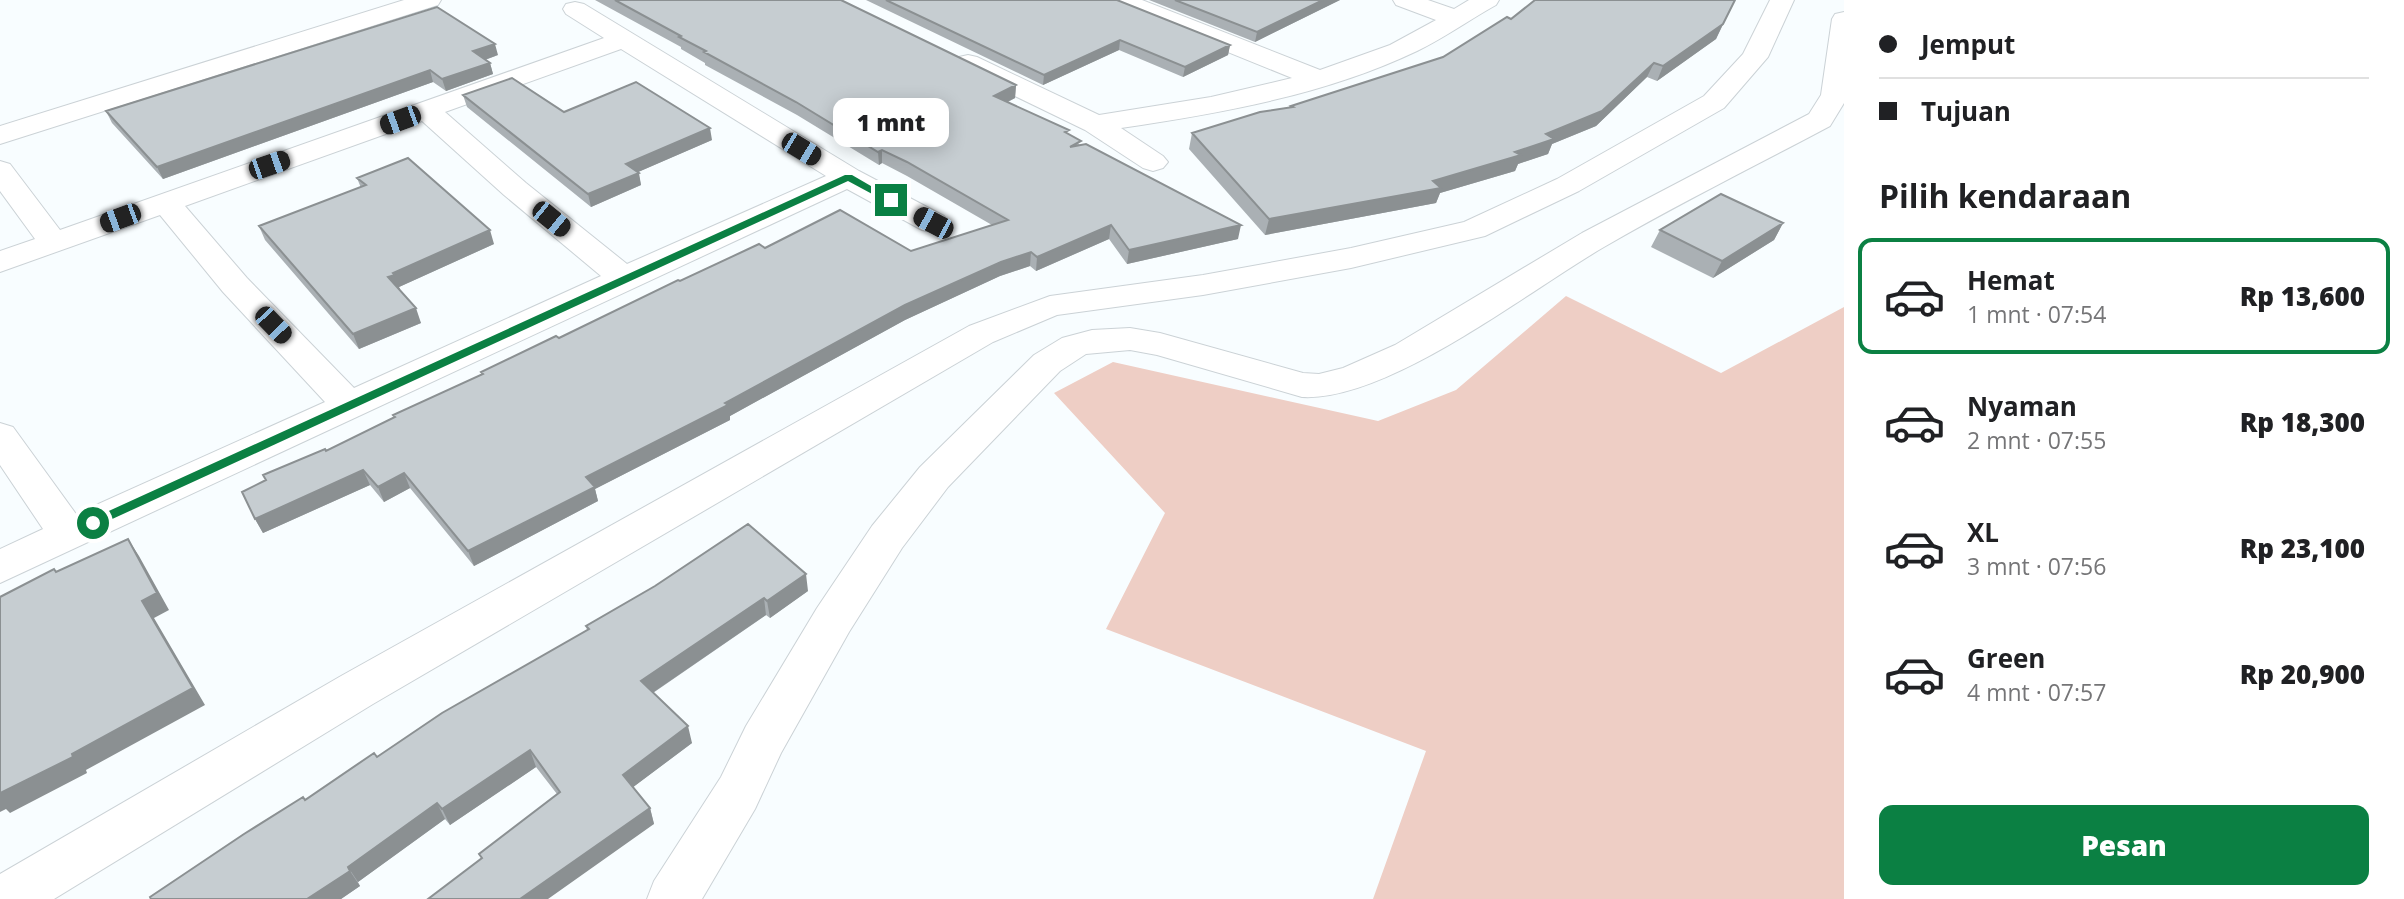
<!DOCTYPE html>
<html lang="id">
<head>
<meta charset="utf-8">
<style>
	:root { --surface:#fff; --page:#f6f6f6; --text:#202124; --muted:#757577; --line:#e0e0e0; --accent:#0b8043 }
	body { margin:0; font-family:"Open Sans",sans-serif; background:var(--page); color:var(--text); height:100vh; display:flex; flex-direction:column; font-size:26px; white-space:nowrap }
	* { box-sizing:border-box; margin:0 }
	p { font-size:23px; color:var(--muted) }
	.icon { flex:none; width:38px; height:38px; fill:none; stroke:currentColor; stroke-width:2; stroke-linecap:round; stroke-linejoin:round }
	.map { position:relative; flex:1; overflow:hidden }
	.details { display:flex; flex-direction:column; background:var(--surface); width:560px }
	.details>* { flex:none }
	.hud { display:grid; align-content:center; height:154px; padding:0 35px; background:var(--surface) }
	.end { position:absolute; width:32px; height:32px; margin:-16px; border:9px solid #0b8043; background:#fff; box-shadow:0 0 0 4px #fff }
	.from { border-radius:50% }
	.bubble { position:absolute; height:49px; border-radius:14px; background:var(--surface); box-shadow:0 4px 18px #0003; font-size:23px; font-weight:800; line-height:49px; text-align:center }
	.car { position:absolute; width:21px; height:42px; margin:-21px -10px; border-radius:9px; box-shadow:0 0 5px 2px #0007; background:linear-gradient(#222 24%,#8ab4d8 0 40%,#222 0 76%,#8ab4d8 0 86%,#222 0) }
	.hud b { display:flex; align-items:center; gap:24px; height:66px; font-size:26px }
	.hud b+b { border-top:2px solid var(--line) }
	.hud i { width:18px; height:18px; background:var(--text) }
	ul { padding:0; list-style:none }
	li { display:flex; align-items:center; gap:21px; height:116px; margin:0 14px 10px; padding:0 21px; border:4px solid transparent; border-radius:14px }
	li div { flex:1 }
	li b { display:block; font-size:26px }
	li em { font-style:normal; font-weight:800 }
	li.active { border-color:var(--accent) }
	li>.icon { width:63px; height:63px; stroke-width:1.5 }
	h2 { padding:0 35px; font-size:32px; line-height:84px }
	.button { display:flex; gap:14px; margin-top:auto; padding:14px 35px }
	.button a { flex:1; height:80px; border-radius:14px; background:var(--accent); color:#fff; font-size:28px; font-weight:800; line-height:80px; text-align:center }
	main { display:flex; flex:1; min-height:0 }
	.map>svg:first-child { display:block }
	.green { fill:#eecec5 }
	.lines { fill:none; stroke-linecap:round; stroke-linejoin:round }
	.minor-casing { stroke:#cbd2d6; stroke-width:2 }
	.minor { fill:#fff; fill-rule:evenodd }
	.wall { fill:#aab0b4 }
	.shaded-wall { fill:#8b9092 }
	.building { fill:#c6cdd1; stroke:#8b9092; stroke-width:2 }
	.route { fill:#0b8043 }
</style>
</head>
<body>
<main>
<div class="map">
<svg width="1844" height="899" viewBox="0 0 1844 899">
	<rect width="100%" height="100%" fill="#f8fdff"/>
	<!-- green -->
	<path class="green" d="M1566,296L1721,373L1844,307V899H1373L1426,751L1106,629L1165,513L1054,393L1113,362L1378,421L1456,390Z"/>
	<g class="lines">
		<!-- minor casing -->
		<g class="minor-casing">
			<path id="minor" d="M404,0H441L438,5L0,144V126Z
				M1109,0H1142L1320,70L1390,45L1436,20L1396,5L1393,0H1428L1454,9L1469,0H1499L1496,5C1469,20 1444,38 1417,51C1325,95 1221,113 1121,128L1163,156L1168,162L1163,168L1153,171L1143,168L1085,130L959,69L955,63L959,57L968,55L977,57L1099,115L1211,97L1292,78L1112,5Z
				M1770,0H1794L1768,57L1724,108L1579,191L1485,236L1351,268L1203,295L1057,315L993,342L373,704L54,899H0V874L341,676L969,326L1050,296L1203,275L1351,248L1464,222L1557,179L1704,96L1743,54Z
				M575,2L584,4L859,171L944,216L949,223L944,230L933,232L922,230L847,189L0,583V549L43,529L0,465V423L13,427L76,514L325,402L223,292L160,215L0,272V251L35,239L0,191V161L10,164L60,230L604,38L566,14L563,9L566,4ZM621,49L826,176L627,264L526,183L445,112ZM422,121L504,195L601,276L354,388L247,278L185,206Z
				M1844,12V103L1830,126C1755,166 1678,204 1604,247C1528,291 1388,402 1302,397L1157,355L1130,350L1086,354L1060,371L948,487L902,548L849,632L781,753L755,809L702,899H647L654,881L721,777L746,726L817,608L872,526L920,467L1034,355L1062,338L1092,330L1130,328L1160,333L1303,373L1319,374L1343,368L1395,345L1582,233L1809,114L1821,95L1832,19L1835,14Z"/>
		</g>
		<!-- minor -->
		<use href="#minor" class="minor"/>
	</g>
	<!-- wall -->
	<path class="wall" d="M595,0H811L1016,85L1015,98L1008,102L1069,135L1080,145L1238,239L1127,264L1109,239L1036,271L1030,266L1000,276L905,320L730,416V420L595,489L598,501L474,566L410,488L384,502L370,485L263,533L255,519L326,451L394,417L393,415L482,375L481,372L559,338L680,281L765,248L911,251L992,225L907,176L882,163L879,165L797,115L705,65V63L681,49V47Z
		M866,0H1117L1230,45L1228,55L1183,77L1119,50L1043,85Z
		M1149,0H1340L1255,42Z
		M1735,0L1716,39L1657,81L1647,77L1596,126L1552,144L1548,154L1518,164L1515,171L1440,193L1436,203L1265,235L1189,149L1192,133L1290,107L1291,106L1443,57L1511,19Z
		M498,55L485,60L490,63L493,74L446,91L433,82L163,179L112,123L106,111Z
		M463,95L564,112L712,140L638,172L641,185L591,207L467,107Z
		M357,178L494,244L399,287V289L421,323L359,349L265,240L259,226L361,188Z
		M1783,223L1774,240L1713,278L1651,247L1660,230Z
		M808,591L770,618L766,615L653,693L692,743L633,787L650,808L654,824L481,858L479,854L557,794L536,767L450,825L445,819L358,882L360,886L341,899L305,800L587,630L586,626Z"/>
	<!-- shaded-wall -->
	<path class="shaded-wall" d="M1323,0H1340L1255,42L1257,32Z
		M1723,24L1716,39L1657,81L1663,66Z
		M1120,40L1119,50L1043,85L1044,75Z
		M495,44L498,55L476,63L473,51Z
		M1230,45L1228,55L1183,77L1185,67Z
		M490,63L493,74L446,91L442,79Z
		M1654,63L1647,77L1596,126L1552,144L1548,154L1518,164L1515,171L1440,193L1436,203L1265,235L1269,219L1433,181L1515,152Z
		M430,70L433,82L163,179L157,167Z
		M1016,85L1015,98L993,109L994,96Z
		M710,128L712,140L629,176L626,164Z
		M882,150V163L879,165L878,152Z
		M639,173L641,185L591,207L588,194Z
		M1783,223L1774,240L1713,278L1722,261Z
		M1111,225L1109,239L1036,271L1037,257Z
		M1241,225L1238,239L1127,264L1129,250Z
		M490,230L494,244L399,287L400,289L394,292L388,277L393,273Z
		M1031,252L1030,266L1000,276L905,320L730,416V420L595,489L598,501L474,566L468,551L586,477L905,305L1001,262Z
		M416,308L421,323L359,349L353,334Z
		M363,470L370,485L263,533L255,519Z
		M404,473L410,488L384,502L378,487Z
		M128,539L139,556L169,610L154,618L205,705L86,770L87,773L10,813L6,809L0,812V793L72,754L142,601Z
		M806,574L808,591L770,618L767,601Z
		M764,598L766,615L645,698L641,681Z
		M688,726L692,743L628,791L623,775Z
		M530,750L536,767L450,825L442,809Z
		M437,803L445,819L358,882L348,867Z
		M650,808L654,824L548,899H520Z
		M350,871L360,886L341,899H307Z"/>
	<!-- building -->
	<path class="building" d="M615,0H841L1016,85L994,96L1069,130L1065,132L1081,141L1070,147L1086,144L1241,225L1129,250L1111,225L1037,257L1031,252L1001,262L905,305L725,403L728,405L586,477L595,487L468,551L404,473L378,487L363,470L255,519L242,492L266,480L263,475L325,449L326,451L395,417L393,415L483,374L481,372L556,336L559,338L678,280L680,281L759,244L765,248L840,210L911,251L1008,220L907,162L882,150L878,152L796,102L704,52L706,51L679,37L681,36Z
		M886,0H1117L1230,45L1185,67L1120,40L1044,75Z
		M1175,0H1323L1257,32Z
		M1535,0H1735L1723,24L1663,66L1654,63L1602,111L1546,134L1554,139L1515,152L1521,155L1433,181L1441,188L1269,219L1192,133L1260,112L1293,107L1291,106L1443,57L1507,17L1511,19Z
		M437,7L495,44L473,51L490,63L442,79L430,70L157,167L106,111Z
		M512,78L564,112L636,82L710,128L626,164L639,173L588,194L463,95Z
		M408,158L490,230L393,273L395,275L388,277L416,308L353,334L259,226L366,185L357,178Z
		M1721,194L1783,223L1722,261L1660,230Z
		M748,524L806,574L767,601L764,598L641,681L688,726L623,775L650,808L520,899H428L482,858L479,854L560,792L530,750L442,809L437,803L348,867L350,871L307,899H151L150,897L244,834L303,797L305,800L374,753L377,757L442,713L589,629L586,626L655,586Z
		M128,539L157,593L142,601L193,688L72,754L73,757L0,793V597L54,569L56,572Z"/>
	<!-- route -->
	<path class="route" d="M845,175H852L895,200L887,202L848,181L97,526L93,528L87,523L89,520Z"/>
</svg>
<i class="end from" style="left:93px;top:523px"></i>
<i class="end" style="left:891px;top:200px"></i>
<div class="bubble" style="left:833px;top:98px;width:116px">1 mnt</div>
<i class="car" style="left:400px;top:120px;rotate:250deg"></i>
<i class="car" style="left:801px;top:149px;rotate:121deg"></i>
<i class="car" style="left:269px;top:165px;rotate:71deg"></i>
<i class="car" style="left:120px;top:218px;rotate:250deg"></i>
<i class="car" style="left:551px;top:219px;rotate:129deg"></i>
<i class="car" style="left:933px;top:223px;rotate:298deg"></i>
<i class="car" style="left:273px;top:325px;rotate:136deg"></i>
</div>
<section class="details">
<div class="hud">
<b><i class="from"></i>Jemput</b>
<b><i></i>Tujuan</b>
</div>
<h2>Pilih kendaraan</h2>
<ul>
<li class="active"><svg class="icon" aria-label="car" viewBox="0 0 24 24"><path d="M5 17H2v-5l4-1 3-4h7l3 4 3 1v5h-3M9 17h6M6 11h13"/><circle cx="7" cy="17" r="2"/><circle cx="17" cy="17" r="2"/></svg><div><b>Hemat</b><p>1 mnt · 07:54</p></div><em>Rp 13,600</em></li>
<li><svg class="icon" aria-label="car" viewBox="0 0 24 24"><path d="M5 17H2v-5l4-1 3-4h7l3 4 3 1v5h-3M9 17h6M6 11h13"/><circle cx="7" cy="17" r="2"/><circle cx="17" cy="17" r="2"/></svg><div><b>Nyaman</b><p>2 mnt · 07:55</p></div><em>Rp 18,300</em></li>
<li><svg class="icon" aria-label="car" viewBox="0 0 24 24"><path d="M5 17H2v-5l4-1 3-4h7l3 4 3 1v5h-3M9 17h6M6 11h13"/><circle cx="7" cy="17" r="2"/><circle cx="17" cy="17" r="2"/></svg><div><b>XL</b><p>3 mnt · 07:56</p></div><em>Rp 23,100</em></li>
<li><svg class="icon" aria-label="car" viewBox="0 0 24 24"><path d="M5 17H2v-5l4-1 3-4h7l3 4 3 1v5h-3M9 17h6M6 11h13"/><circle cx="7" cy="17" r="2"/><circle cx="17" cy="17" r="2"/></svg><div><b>Green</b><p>4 mnt · 07:57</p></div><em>Rp 20,900</em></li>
</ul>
<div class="button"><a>Pesan</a></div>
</section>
</main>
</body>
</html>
